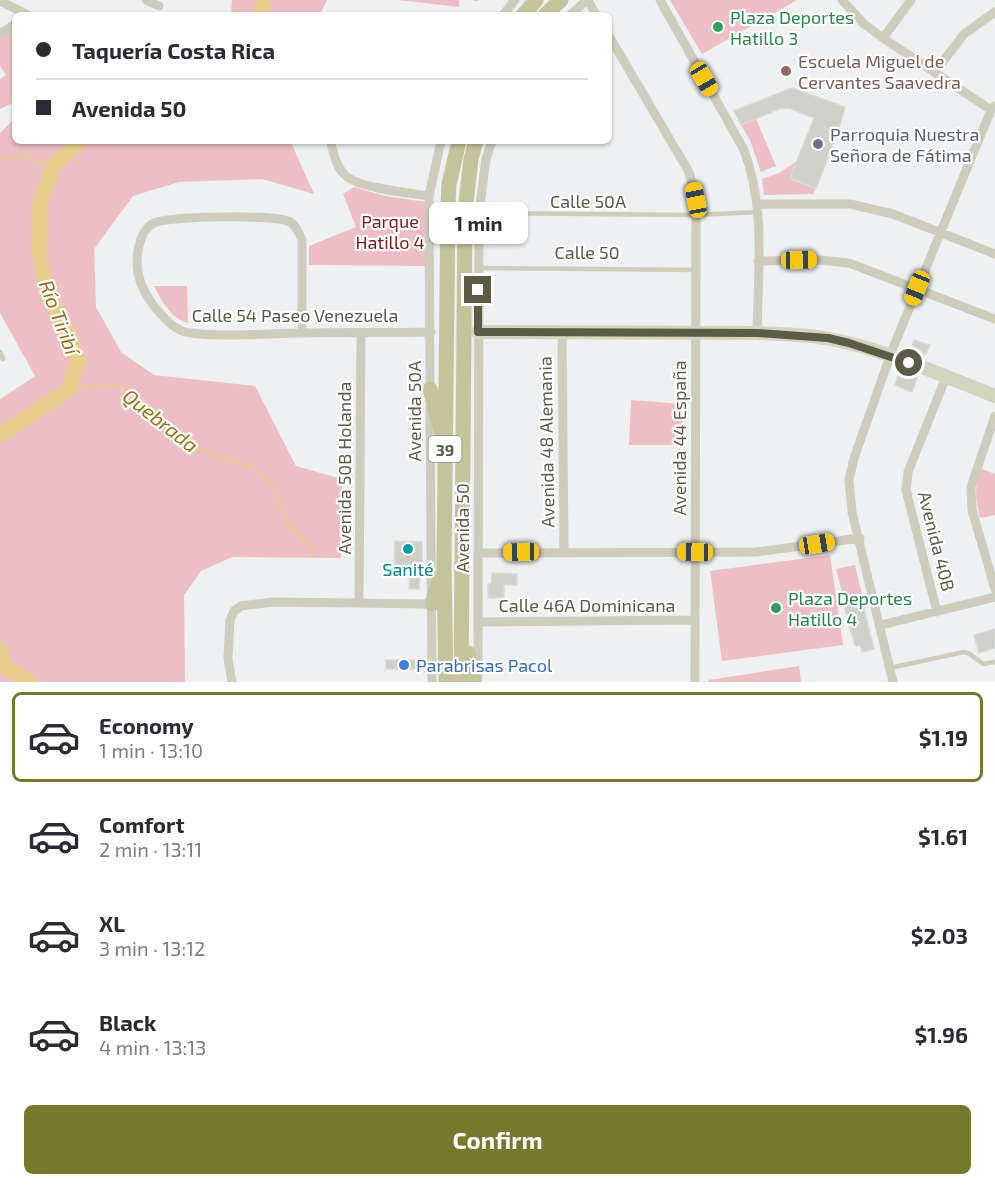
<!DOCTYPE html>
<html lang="en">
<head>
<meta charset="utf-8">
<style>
	:root { --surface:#fff; --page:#f2f2f3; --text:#2b2b33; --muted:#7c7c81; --line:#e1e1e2; --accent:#74792b }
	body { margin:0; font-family:"Exo 2",sans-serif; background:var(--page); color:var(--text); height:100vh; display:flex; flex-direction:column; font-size:22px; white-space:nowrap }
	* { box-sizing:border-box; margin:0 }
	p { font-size:20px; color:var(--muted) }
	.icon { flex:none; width:33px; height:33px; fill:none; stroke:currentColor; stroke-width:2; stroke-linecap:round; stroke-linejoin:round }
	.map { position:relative; height:682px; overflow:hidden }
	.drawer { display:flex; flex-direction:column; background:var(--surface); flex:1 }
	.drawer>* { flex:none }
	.guide { position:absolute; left:12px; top:12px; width:600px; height:132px; border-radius:9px; box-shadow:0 2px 4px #0004; display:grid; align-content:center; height:132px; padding:0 24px; background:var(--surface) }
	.end { position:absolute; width:27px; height:27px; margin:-14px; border:8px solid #5b5b47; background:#fff; box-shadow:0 0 0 3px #fff }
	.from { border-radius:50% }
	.bubble { position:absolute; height:42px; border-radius:9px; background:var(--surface); box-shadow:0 2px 4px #0004; font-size:20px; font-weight:700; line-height:42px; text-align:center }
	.car { position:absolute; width:18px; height:36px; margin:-18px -9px; border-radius:8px; box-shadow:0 0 4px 2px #0007; background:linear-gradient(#f5c518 24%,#345 0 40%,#f5c518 0 76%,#345 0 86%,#f5c518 0) }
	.guide b { display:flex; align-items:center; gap:21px; height:57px; font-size:22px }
	.guide b+b { border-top:2px solid var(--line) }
	.guide i { width:15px; height:15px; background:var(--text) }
	ul { padding:10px 0 0; list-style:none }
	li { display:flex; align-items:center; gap:18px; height:90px; margin:0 12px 9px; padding:0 12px; border:3px solid transparent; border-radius:9px }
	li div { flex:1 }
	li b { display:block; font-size:22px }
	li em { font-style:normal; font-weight:700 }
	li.on { border-color:var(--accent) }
	li>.icon { width:54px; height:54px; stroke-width:1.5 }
	.action { display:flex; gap:12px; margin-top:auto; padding:12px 24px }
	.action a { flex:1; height:69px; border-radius:9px; background:var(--accent); color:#fff; font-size:24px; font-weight:700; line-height:69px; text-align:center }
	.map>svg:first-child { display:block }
	.green { fill:#edbfc4 }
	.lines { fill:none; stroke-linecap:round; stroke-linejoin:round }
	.stream { stroke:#e8cd8d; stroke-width:2 }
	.river { stroke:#e8cd8d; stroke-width:15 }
	.building { fill:#cfd0c8; stroke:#d8dad3; stroke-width:1.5 }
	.service { stroke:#cdccbd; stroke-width:4.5 }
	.minor { stroke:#cdccbd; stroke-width:9 }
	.secondary { stroke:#d4d5c0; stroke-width:14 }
	.trunk { stroke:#c4c49c; stroke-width:15 }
	.route { stroke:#5b5b47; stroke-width:8 }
	.leisure-dot { fill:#2e9e5b; stroke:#fff; stroke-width:2 }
	.education-dot { fill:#8d6e63; stroke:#fff; stroke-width:2 }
	.worship-dot { fill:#6b7280; stroke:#fff; stroke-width:2 }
	.culture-dot { fill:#0f9aa8; stroke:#fff; stroke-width:2 }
	.shop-dot { fill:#3f7fe0; stroke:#fff; stroke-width:2 }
	.labels { text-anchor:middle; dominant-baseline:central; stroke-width:4.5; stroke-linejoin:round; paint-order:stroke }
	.shield { fill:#fff; stroke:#8c8c7e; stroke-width:1.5 }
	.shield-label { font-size:16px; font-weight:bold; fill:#5b5b47 }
	.leisure-label { font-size:18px; fill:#27864d; stroke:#fff; text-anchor:start }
	.education-label { font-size:18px; fill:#785e54; stroke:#fff; text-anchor:start }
	.worship-label { font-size:18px; fill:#5b616d; stroke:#fff; text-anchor:start }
	.street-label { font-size:18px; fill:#5b5b47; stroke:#fff }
	.park-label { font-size:18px; fill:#7a1b1b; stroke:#fff }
	.culture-label { font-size:18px; fill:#0d838f; stroke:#fff }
	.shop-label { font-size:18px; fill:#366cbe; stroke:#fff; text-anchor:start }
	.water-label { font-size:20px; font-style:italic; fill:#946f12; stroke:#fff }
</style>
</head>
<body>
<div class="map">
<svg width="995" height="682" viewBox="0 0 995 682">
	<rect width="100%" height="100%" fill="#eef0f1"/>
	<!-- green -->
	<path class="green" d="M232,0H327L320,15H231Z
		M398,0H459V7Z
		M670,0H797L702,54Z
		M15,29V102L0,109V79L6,75L0,66V39Z
		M15,118V141H292L293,147L314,194L262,179L179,182L133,196L94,249L96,307L121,352L154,375L255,386L296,466L342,479L341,558L232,557L201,571L184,595L185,682H0V399L35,376L0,313V133Z
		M756,119L776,166L761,172L750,140L741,125Z
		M797,161L790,178L816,189L813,194L764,195L762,179L779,173Z
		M354,187L385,196L426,202L425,266L309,265V246L356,227L343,194Z
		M154,286H187L188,323C171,319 161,300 154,286Z
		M631,400L683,404L682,445H629Z
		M982,469L995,474V515L980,518C976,501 973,486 982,469Z
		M830,555L843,645L722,661L710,571Z
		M855,565L863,599L845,604L836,569Z
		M799,666L801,682H709L708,680Z"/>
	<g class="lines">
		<!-- stream -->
		<path class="stream" d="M475,0H477
			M0,158L22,156L53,166
			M68,390C82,389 100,383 114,385C139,390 162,426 181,440C209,461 244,455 268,480C280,492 279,511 289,525C296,535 307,543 315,551
			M21,682L22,677"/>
		<!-- river -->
		<path class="river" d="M260,15L263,0
			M0,435L68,390L78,361L66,327L47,295L39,251L40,203L53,166L81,141
			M0,649L5,667L29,682"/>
	</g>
	<!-- building -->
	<path class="building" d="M792,88L845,107L839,128L816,189L790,178L814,118L789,108L779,109L741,125L734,111Z
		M914,340L930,345L926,354L911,349Z
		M903,373L917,378L912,392L895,385L899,374Z
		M395,541L422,542V575H420L419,589H409L410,574H394Z
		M492,573L517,574V585H504V598H488V584H491Z
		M862,601L874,649L862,652L860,645L855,646L844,605Z
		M995,629V648L979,653L974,635Z
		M386,660H423V669H386Z"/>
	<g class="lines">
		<!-- service -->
		<path class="service" d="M479,213L696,215L758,212
			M478,268L696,270
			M0,352L3,359
			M890,668L964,652L970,654L983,664L995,662"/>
		<!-- minor -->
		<path class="minor" d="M146,0L159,6
			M588,0L596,15
			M660,0L744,150C766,208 758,272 757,333
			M842,0L864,24L883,38L991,110
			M0,1L28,15
			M503,15L515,0
			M570,15L587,0
			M0,34L15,24
			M609,36L689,172L696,200L695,682
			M883,38L911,0
			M935,72L964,34L995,12
			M331,141C333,153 336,167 346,176C359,188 410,193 429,196
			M758,204H850L893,214L995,254
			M758,261L819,260L849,263L995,319
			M562,332L564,551
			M302,333V240C299,233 297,226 290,222C276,214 168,216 154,223C137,232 135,261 139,277C143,295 164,322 180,330C197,339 276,333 299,333C343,332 387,333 431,332
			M430,392L429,196L441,141
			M430,406L432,682
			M995,416L971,487L972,510L995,589
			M479,553L756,552L860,538
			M359,602L361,333
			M937,612L906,490L908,472L946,377
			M479,622L695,620
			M881,625L995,597
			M478,677L479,213L486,159L492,141
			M232,682L228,658L230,620L234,611L241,606L273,602L432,604
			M893,682L852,512L849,480L854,458L893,348L991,110L995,106"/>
		<!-- secondary -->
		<path class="secondary" d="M478,332L757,333C781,334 806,334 830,339C887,350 941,375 995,396"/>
		<!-- trunk -->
		<path class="trunk" d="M523,15L536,0
			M545,15L561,0
			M430,389L441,430
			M432,604L440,578
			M468,653L474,682
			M446,682L444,567L448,204L449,184L459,141
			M461,682L465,211L471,159L476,141"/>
	</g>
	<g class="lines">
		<!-- route -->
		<path class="route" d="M478,290V332L757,333L828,338L849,343L909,363"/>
	</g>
	<!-- markers -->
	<g class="leisure-dot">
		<circle cx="718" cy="27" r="6"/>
		<circle cx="776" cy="608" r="6"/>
	</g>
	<circle class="education-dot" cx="786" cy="71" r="6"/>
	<circle class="worship-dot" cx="818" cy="144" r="6"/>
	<circle class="culture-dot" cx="408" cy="549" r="6"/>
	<circle class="shop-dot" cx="404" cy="665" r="6"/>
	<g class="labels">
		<!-- shield labels -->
		<rect class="shield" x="428.5" y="436" width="33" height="26" rx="4.5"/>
		<g class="shield-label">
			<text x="445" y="449">39</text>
		</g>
		<!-- leisure labels -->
		<g class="leisure-label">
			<text x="730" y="17">Plaza Deportes<tspan x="730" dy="21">Hatillo 3</tspan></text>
			<text x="788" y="598">Plaza Deportes<tspan x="788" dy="21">Hatillo 4</tspan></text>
		</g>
		<!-- education labels -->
		<g class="education-label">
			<text x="798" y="61">Escuela Miguel de<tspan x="798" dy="21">Cervantes Saavedra</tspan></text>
		</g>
		<!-- worship labels -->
		<g class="worship-label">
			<text x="830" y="134">Parroquia Nuestra<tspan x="830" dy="21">Señora de Fátima</tspan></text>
		</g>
		<!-- street labels -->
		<g class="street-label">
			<text x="588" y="201">Calle 50A</text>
			<text x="587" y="252">Calle 50</text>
			<text x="295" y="315">Calle 54 Paseo Venezuela</text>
			<text transform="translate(414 411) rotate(-90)">Avenida 50A</text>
			<text transform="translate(679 438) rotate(-90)">Avenida 44 España</text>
			<text transform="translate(546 442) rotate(-91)">Avenida 48 Alemania</text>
			<text transform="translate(344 468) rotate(-90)">Avenida 50B Holanda</text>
			<text transform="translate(462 528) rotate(-90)">Avenida 50</text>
			<text transform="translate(937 541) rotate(76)">Avenida 40B</text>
			<text x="587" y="605">Calle 46A Dominicana</text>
		</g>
		<!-- park labels -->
		<g class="park-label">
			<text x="390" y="221">Parque<tspan x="390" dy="21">Hatillo 4</tspan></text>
		</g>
		<!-- culture labels -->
		<g class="culture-label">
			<text x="408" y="569">Sanité</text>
		</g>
		<!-- shop labels -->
		<g class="shop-label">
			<text x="416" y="665">Parabrisas Pacol</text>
		</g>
		<!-- water labels -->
		<g class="water-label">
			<text transform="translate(60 317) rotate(69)">Río Tiribí</text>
			<text transform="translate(161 420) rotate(38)">Quebrada</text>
		</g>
	</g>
</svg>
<i class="end from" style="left:909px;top:363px"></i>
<i class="end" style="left:478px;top:290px"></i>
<div class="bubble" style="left:429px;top:202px;width:99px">1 min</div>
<i class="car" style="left:704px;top:79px;rotate:150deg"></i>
<i class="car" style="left:696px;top:200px;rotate:349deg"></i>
<i class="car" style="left:799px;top:260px;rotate:89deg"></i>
<i class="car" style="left:917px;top:288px;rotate:202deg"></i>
<i class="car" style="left:817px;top:544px;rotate:81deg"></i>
<i class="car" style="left:521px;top:552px;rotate:269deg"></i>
<i class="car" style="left:695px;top:552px;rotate:271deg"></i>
<div class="guide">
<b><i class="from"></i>Taquería Costa Rica</b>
<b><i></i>Avenida 50</b>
</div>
</div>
<section class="drawer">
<ul>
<li class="on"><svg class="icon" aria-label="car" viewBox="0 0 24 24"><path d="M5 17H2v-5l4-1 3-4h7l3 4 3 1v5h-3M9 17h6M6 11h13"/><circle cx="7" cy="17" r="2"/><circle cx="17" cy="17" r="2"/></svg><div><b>Economy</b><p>1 min · 13:10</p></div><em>$1.19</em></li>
<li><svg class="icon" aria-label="car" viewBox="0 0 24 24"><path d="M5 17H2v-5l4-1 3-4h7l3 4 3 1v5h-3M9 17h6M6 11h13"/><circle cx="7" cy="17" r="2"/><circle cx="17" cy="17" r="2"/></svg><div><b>Comfort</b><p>2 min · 13:11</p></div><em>$1.61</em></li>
<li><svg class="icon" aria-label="car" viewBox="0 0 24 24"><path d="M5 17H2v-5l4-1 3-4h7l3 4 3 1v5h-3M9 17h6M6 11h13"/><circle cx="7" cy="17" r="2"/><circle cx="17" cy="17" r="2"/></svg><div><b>XL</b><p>3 min · 13:12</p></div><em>$2.03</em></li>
<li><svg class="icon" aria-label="car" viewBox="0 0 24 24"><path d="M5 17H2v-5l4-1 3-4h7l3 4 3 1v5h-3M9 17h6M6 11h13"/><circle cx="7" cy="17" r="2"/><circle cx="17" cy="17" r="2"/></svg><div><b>Black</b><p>4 min · 13:13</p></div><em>$1.96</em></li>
</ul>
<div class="action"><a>Confirm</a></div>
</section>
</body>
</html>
